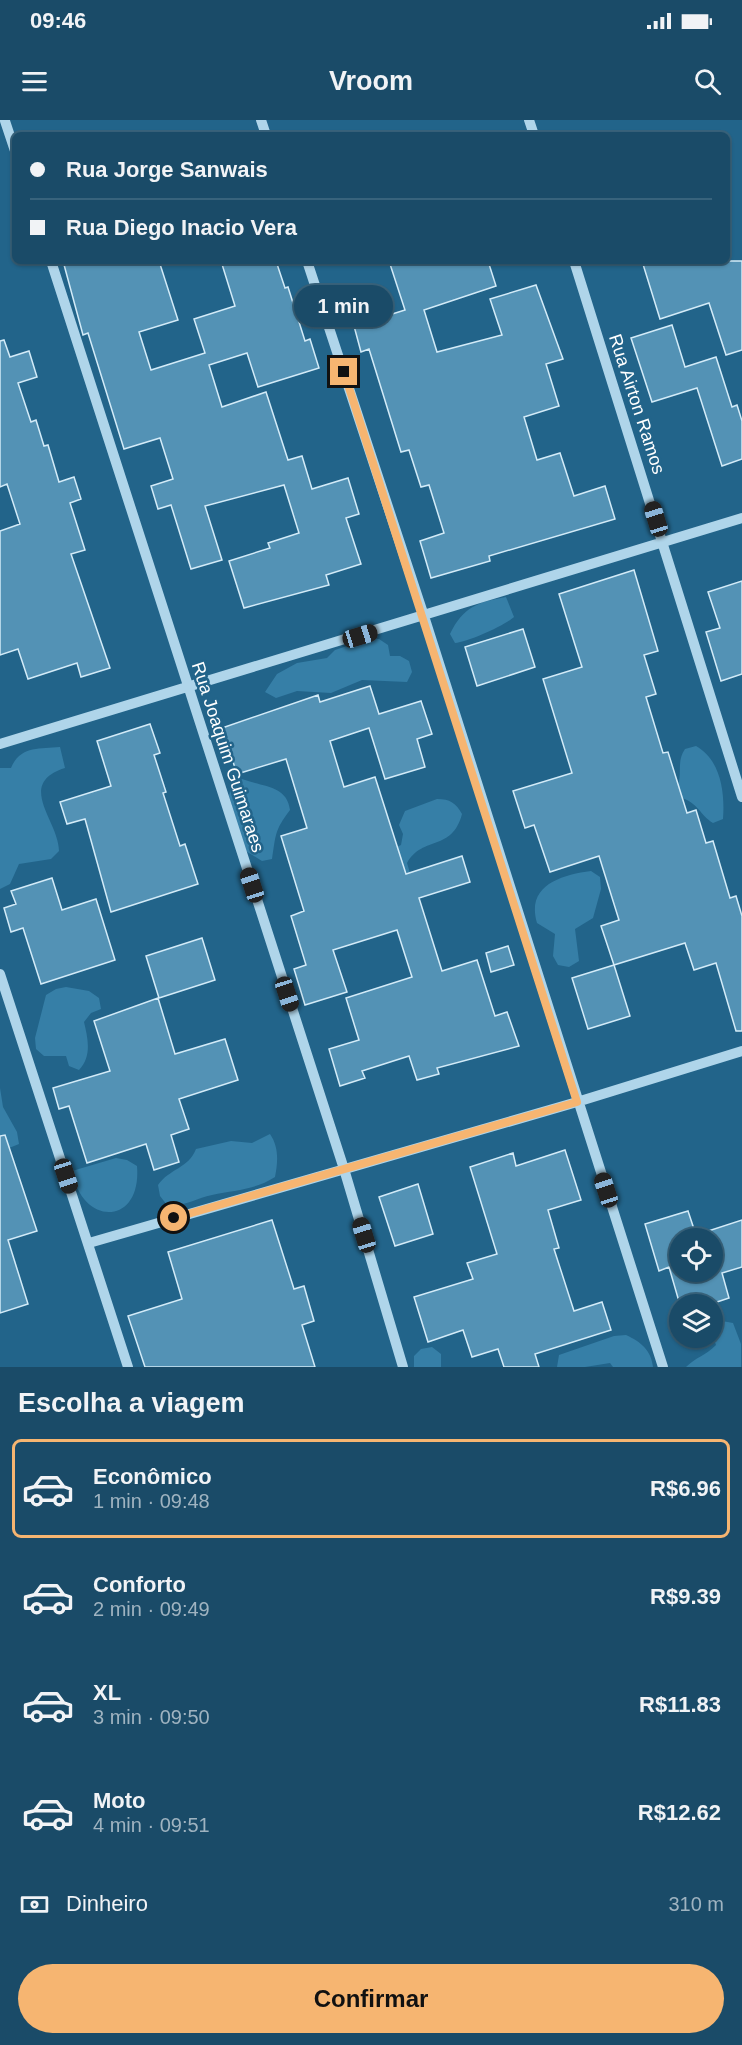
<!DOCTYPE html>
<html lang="pt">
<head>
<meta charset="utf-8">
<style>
	:root { --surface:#1a4b68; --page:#275571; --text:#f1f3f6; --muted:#9fb3c0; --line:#38637c; --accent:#f6b571 }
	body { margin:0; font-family:Helvetica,sans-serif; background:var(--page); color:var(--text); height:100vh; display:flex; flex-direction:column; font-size:22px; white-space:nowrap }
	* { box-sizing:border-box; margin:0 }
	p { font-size:20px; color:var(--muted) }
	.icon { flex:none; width:33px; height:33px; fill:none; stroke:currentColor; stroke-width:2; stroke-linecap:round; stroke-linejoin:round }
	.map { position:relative; height:1247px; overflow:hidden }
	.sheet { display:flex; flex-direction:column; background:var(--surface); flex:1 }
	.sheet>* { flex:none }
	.hud { position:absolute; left:12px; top:12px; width:718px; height:132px; border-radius:9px; box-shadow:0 2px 4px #0004,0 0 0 2px var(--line); display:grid; align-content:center; height:132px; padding:0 18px; background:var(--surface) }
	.controls { position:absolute; left:669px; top:1108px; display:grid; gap:12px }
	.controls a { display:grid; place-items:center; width:54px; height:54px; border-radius:50%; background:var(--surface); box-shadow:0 2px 4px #0004,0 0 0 2px var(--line); font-size:30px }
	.end { position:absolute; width:27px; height:27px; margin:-14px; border:8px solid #f6b571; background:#111; box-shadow:0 0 0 3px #111 }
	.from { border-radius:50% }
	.bubble { position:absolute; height:42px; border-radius:21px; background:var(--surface); box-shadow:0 2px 4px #0004,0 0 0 2px var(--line); font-size:20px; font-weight:800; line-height:42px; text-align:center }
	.car { position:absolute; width:18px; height:36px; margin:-18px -9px; border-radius:8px; box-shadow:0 0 4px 2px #0007; background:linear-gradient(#222 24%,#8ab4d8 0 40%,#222 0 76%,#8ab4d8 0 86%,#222 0) }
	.hud b { display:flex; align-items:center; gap:21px; height:57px; font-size:22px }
	.hud b+b { border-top:2px solid var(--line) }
	.hud i { width:15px; height:15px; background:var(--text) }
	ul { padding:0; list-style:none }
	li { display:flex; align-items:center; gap:18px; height:99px; margin:0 12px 9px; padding:0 6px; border:3px solid transparent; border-radius:9px }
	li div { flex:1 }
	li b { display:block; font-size:22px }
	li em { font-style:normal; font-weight:800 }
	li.selected { border-color:var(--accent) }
	li>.icon { width:54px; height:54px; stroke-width:1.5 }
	h2 { padding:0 18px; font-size:27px; line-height:72px }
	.pay { display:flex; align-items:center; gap:15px; height:66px; padding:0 18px; font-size:22px }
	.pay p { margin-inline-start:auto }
	.primary-button { display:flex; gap:12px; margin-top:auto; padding:12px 18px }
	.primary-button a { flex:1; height:69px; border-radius:36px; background:var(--accent); color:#111; font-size:24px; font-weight:800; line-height:69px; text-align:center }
	.status { display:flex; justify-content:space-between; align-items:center; height:42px; padding:0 30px; background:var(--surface); direction:ltr }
	.status svg { height:16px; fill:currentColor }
	header { display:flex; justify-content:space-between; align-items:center; height:78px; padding:0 18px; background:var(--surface); font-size:27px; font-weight:800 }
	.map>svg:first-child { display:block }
	.green { fill:#367fa7 }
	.building { fill:#5392b5; stroke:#d3ebf8; stroke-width:1.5; fill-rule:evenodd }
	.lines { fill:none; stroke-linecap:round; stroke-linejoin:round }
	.minor { stroke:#afd5ea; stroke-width:10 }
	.route { stroke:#f6b571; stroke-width:8 }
	.labels { text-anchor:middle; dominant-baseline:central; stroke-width:5; stroke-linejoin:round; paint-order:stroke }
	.street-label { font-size:18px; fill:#fff; stroke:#22648a }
</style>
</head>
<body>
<div class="status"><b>09:46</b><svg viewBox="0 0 49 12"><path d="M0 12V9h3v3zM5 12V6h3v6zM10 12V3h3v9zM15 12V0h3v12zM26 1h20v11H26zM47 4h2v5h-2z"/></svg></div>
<header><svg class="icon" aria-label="menu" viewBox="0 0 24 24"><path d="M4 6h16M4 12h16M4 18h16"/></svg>Vroom<svg class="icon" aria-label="search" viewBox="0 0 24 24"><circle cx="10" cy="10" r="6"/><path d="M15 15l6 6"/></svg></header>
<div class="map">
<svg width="742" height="1247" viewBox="0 0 742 1247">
	<rect width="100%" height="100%" fill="#22648a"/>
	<!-- green -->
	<path class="green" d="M506,477L514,497C504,506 468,522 455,523L450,514C463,487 478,482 506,477Z
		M368,519H379L388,525L390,536H400L409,541L412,552L407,562L362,560L331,573L297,571L276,578L265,572L277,554L297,543L327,538L335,530Z
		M696,626C721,640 725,673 723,699L713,703C700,695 698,683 682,678L677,668C683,654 676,642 685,629Z
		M60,627L65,648C15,664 59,701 59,731L51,739L19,744L10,764L0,769V648H11C20,626 39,629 60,627Z
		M242,659C263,667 287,665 290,690C274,711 276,715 272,739L262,741L244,730L229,676L232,662Z
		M437,679C450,679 456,683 462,694C452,732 423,715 407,743L410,753L399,752L392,729L401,725L403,714L399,705L405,691Z
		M591,751L600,757L601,769L593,798L575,809L579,841L569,847L558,845L553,836L555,814L537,803C526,766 560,755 591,751Z
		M66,867L89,871L99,878L101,889L91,893L84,902C88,919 92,936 79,950L69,946L66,936H44L36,929L35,918L46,875L56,869Z
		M0,968L3,987L17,1012L19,1024L9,1028L0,1027Z
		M270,1014C279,1027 278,1042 275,1057C255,1070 235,1070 212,1075C196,1078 185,1087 167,1085L160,1076L158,1065C169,1049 189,1048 196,1029L231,1021L252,1023Z
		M116,1038L127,1040L137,1046C142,1106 82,1107 72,1051Z
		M722,1201L733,1203L741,1224V1247H686C696,1237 705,1236 716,1225L713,1217V1204Z
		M626,1215C641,1222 651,1230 653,1247H613L610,1243L585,1247H557L559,1235L614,1216Z
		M432,1227L441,1234V1247H414V1236L421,1229Z"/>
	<!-- building -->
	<path class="building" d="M63,141H159L178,200L139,212L151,250L205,233L194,199L235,186L221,141H276L285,168L288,167L305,221L310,219L319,248L258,267L247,233L209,245L222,287L266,272L288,340L302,336L312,369L348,358L359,394L346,398L361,444L326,455L329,465L244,488L229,441L270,428L268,423L299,413L284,365L205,386L222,440L191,449L171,385L158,389L151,366L173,359L160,318L124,329L88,213L83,215Z
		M389,141H488L496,166L424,190L437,232L502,215L490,179L536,165L563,239L546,244L559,286L524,297L537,340L560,333L574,376L605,366L615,399L489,436L490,441L431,458L420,421L444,413L429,365L421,367L409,330L401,332L369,229L361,232L354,206L405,190Z
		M642,141H742V230L726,235L709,183L660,199Z
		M672,205L685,247L716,237L732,287L737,285L742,301V339L722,346L697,268L652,282L631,218Z
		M4,220L10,237L29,231L37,257L18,263L31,302L36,300L44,326L48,325L59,362L74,357L81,379L70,383L85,430L71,434L110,548L81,557L77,543L28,559L18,529L0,535V411L20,404L7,364L0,367V221Z
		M634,450L658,531L644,535L656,574L646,577L663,633L668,632L687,693L696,690L706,723L713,721L730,778L736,776L742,796V911H736L716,843L694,850L685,823L614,845L601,806L619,800L599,736L550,752L534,705L525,708L513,671L572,653L543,559L582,547L559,474Z
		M742,461V554L721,561L706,512L720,508L708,472Z
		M523,509L535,547L477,566L465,527Z
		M370,566L379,594L421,581L432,614L417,619L425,647L385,659L369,608L330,621L344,667L375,657L406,754L462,736L470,762L419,778L442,851L477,840L495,896L507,892L519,926L437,948L439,954L417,960L409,936L362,951L365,958L340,966L329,929L359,920L346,878L412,857L397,810L333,830L347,872L305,885L294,849L306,845L291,796L304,791L281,716L307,708L286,639L237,654L222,608L318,575L320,582Z
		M150,604L160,633L154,635L166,672L163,673L180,726L185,724L198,764L111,792L85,699L67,704L60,682L111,666L97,621Z
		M52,758L62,790L96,779L115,840L41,864L23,808L11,812L4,788L16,784L11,771Z
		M202,818L215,860L159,878L146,836Z
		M508,826L514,845L491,852L486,833Z
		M614,845L630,896L588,909L572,858Z
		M158,878L175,934L225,919L238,960L179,979L189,1009L171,1015L179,1042L154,1050L146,1024L87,1043L69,986L59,989L53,968L110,951L94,901Z
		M5,1015L37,1111L8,1120L28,1184L0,1193V1016Z
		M565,1030L581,1080L548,1090L559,1128L554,1129L574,1191L602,1182L611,1210L535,1234L539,1247H504L498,1229L472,1237L463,1210L428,1222L414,1177L473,1159L467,1143L497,1134L470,1047L513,1033L516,1046Z
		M418,1064L433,1114L395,1126L379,1077Z
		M688,1091L696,1115L742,1100V1147L722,1153L729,1178L708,1185H680L669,1147L659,1151L645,1104ZM680,1119H712V1152H680Z
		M272,1100L294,1169L304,1166L314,1201L302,1205L315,1247H145L128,1196L182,1179L168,1132Z"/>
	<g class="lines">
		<!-- minor -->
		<path class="minor" d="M261,0L266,15
			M529,0L534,15
			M5,1L15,31
			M51,141L344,1049L403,1247
			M307,141L424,496L663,1247
			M574,141L742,677
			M0,624L742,398
			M0,854L128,1247
			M89,1123L577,982L742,931"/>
	</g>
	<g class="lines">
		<!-- route -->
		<path class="route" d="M174,1098L577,982L344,252"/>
	</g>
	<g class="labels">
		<!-- street labels -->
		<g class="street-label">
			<text transform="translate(637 284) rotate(72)">Rua Airton Ramos</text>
			<text transform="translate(228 637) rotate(72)">Rua Joaquim Guimaraes</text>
		</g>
	</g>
</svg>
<div class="controls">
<a><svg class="icon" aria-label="locate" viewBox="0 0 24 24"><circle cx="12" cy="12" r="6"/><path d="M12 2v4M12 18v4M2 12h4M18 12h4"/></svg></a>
<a><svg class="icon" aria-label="layers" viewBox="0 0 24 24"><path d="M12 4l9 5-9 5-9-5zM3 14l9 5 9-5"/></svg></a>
</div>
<i class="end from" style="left:174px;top:1098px"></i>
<i class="end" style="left:344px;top:252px"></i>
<div class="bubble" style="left:294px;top:165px;width:99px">1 min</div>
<i class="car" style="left:656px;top:399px;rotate:343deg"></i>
<i class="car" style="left:360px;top:516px;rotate:73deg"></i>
<i class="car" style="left:252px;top:765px;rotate:342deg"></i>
<i class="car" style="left:287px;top:874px;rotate:162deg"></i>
<i class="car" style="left:66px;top:1056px;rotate:162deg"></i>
<i class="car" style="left:606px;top:1070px;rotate:342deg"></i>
<i class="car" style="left:364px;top:1115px;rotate:343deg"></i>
<div class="hud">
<b><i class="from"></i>Rua Jorge Sanwais</b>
<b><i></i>Rua Diego Inacio Vera</b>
</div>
</div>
<section class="sheet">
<h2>Escolha a viagem</h2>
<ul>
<li class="selected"><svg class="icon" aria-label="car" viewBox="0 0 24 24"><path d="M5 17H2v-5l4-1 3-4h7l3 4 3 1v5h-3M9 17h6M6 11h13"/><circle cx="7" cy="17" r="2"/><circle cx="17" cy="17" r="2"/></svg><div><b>Econômico</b><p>1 min · 09:48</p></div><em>R$6.96</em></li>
<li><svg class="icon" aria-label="car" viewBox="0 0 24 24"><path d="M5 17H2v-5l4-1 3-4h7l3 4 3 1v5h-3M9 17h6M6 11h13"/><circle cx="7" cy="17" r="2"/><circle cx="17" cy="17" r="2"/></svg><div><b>Conforto</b><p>2 min · 09:49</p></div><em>R$9.39</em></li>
<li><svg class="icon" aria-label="car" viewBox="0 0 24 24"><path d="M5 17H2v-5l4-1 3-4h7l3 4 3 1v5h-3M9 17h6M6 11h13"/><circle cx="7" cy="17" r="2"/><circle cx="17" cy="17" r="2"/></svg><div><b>XL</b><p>3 min · 09:50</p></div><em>R$11.83</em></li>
<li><svg class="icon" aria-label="car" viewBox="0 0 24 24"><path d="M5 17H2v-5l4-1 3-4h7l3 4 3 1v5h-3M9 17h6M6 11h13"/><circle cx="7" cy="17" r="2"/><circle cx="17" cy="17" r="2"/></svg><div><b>Moto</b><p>4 min · 09:51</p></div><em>R$12.62</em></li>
</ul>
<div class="pay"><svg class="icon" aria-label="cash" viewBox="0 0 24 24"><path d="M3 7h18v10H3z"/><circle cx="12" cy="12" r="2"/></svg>Dinheiro<p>310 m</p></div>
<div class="primary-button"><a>Confirmar</a></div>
</section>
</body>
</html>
